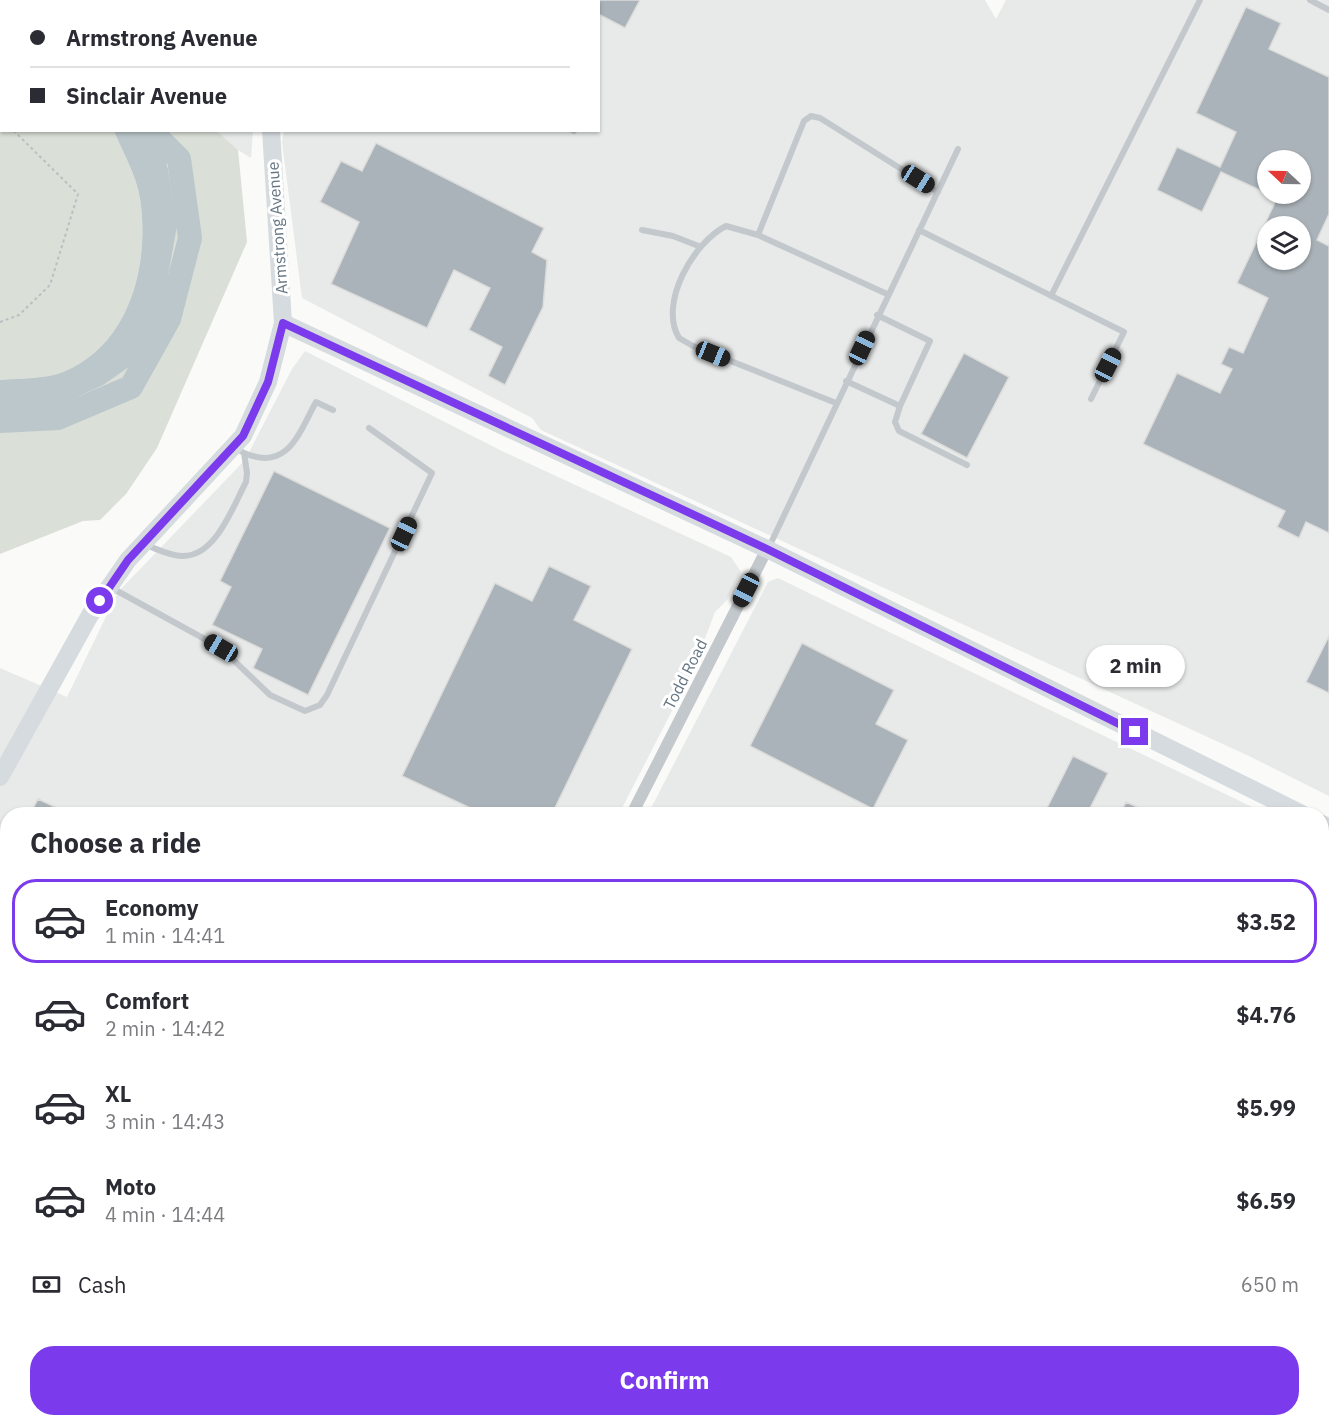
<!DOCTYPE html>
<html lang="en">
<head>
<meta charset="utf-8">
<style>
	:root { --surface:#fff; --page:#f2f2f3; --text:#2b2b33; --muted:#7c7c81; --line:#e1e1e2; --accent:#7c3aed }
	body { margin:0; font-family:"IBM Plex Sans",sans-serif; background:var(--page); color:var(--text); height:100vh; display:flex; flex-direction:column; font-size:22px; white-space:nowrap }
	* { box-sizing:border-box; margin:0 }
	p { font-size:20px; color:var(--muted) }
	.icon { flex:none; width:33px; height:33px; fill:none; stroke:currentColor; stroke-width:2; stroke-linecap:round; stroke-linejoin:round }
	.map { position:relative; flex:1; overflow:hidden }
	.side { position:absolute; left:0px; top:807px; width:1329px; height:620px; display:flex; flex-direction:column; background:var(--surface); border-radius:24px 24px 0 0; box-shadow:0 2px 4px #0004 }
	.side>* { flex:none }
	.banner { position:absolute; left:0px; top:0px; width:600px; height:132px; box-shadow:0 2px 4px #0004; display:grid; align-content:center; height:132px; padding:0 30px; background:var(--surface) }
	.needle { width:39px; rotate:292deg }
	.controls { position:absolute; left:1257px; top:150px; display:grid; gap:12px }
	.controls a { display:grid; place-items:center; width:54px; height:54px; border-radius:50%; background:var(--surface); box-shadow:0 2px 4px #0004; font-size:30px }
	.end { position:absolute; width:27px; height:27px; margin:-14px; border:8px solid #7c3aed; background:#fff; box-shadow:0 0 0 3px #fff }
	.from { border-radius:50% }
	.bubble { position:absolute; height:42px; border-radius:21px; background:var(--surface); box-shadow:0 2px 4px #0004; font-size:20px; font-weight:800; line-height:42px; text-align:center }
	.car { position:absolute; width:18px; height:36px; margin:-18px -9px; border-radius:8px; box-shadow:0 0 4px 2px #0007; background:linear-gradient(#222 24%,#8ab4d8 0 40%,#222 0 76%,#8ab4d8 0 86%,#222 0) }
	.banner b { display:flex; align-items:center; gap:21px; height:57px; font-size:22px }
	.banner b+b { border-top:2px solid var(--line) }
	.banner i { width:15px; height:15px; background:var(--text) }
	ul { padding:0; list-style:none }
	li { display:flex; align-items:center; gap:18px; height:84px; margin:0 12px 9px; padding:0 18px; border:3px solid transparent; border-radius:24px }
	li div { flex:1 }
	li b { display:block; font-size:22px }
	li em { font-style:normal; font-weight:800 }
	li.selected { border-color:var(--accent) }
	li>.icon { width:54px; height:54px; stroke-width:1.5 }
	h2 { padding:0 30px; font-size:27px; line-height:72px }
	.pay { display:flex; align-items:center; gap:15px; height:66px; padding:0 30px; font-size:22px }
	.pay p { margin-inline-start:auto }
	.action { display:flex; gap:12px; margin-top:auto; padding:12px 30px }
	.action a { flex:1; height:69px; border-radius:24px; background:var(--accent); color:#fff; font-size:24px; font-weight:800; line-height:69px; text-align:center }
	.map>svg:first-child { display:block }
	.built { fill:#e8e9e9; fill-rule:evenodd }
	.green { fill:#dadfd7 }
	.water { fill:#bbc7cb }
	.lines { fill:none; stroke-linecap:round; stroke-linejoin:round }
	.river { stroke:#bbc7cb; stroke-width:24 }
	.building { fill:#aab3b9; stroke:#dcdcda; stroke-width:1.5; fill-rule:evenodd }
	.path { stroke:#bbbfc2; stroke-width:2; stroke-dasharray:3 3; stroke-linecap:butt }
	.lane { stroke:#c3c8cc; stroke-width:6 }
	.street { stroke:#c3c8cc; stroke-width:12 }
	.secondary { stroke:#d6dbdf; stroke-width:18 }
	.primary { stroke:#d6dbdf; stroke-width:20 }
	.route { stroke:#7c3aed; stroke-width:8 }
	.labels { text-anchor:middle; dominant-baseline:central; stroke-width:6; stroke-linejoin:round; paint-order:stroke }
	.street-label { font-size:16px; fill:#657683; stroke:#fff }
</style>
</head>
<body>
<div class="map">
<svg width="1329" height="1426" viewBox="0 0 1329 1426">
	<rect width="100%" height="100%" fill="#fafaf8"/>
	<!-- built -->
	<path class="built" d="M305,0H985L996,19L1006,0H1329V796L1251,757L541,430L532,418L302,298L282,142L284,131L598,130V2ZM1268,160H1300V194H1268ZM1268,226H1300V260H1268Z
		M217,131H253L251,158L238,150Z
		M305,351L504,452L731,557L741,572L727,600L715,612L693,670L619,814H8V1419H309L306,1426H0V668L67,697L118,592L245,460L292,369Z
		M778,578L1052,711L1267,814H648L768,582Z
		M1322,842L1329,846V1085L1322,1101Z
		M1329,1217V1426H1226L1230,1419H1322V1233Z
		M353,1419H1173L1169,1426H349Z"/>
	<!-- green -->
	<path class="green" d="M0,26L2,130L114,131C122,151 137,176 140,199C150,264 130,345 63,372C46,379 19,378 0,380Z
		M156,131H217L238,150L247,242L157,448L126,494L100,520L83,521L0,554V424C49,418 102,386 142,358L168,169Z"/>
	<!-- water -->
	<path class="water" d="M114,131H156L168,169L177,226L159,325L142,358L103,385L54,408L0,424V380C19,378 46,379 63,372C130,345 150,264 140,199C137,176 122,151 114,131Z"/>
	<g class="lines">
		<!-- river -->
		<path class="river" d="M0,421L58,418L131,387L169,319L190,238L179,159L150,130"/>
	</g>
	<!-- building -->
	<path class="building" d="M598,0H640L625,28L598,14Z
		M1246,7L1281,23L1269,49L1329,77V214L1317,240L1329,246V533L1306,522L1299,538L1277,527L1285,511L1143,444L1177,373L1220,393L1232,369L1221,364L1229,347L1243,353L1268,298L1237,283L1279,194H1300V160H1268V194L1221,172L1202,212L1157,190L1177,147L1220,167L1236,132L1196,113ZM1268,226H1300V260H1268Z
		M376,143L544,228L532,252L547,260L543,307L505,385L488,376L502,347L469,330L490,288L454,270L427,328L331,284L359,222L320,202L341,161L362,171Z
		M964,353L1009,377L967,458L921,434Z
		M274,471L390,528L308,695L253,668L262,649L212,625L231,587L220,581Z
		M549,566L591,586L574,620L632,649L552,814H483L402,776L495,583L532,601Z
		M1329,636V693L1306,682Z
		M802,643L894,690L876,724L908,740L873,809L750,746Z
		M1073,756L1108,773L1087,814H1044Z
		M38,799L70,814H30Z
		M1126,802L1153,814H1120Z"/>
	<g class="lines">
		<!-- path -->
		<path class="path" d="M0,118L2,120
			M0,322L19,315L50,285L78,194L13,130
			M1159,1426L1163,1419"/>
		<!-- lane -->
		<path class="lane" d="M1310,0L1329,10
			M572,130L574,131
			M642,230L673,236L701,247
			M919,230L1124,332L1091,399
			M758,235L804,121L811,116L820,118L938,192
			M1051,296L1200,0
			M846,381L900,406L930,341L877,315
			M836,403L693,346L679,338C658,303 694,242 726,226L758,235L887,294
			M900,406L895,422L899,431L967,465
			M244,453C288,472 299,433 316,402L333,410
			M146,545C157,549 170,556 182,556C216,557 233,506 246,482L247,473L244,453L234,447
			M769,547L958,149
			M110,587L221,648L270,695L305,711L320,705L327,695L432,473L369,428"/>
		<!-- street -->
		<path class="street" d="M632,814L767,549
			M1089,1419L1095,1426
			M1108,1419L1117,1426
			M320,1426L324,1419"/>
		<!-- secondary -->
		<path class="secondary" d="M287,2V0
			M283,323L767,549L1302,814
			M0,777L90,615L128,560L243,436L268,382L283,323L271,130
			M1322,824L1329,828"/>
		<!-- primary -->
		<path class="primary" d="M1322,1177L1329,1162
			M1184,1426L1188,1419
			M1208,1426L1211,1419"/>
	</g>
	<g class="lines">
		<!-- route -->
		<path class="route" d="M100,601L128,560L243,436L268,382L283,323L767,549L1135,732"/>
	</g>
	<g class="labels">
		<!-- street labels -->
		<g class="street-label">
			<text transform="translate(277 228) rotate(-94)">Armstrong Avenue</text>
			<text transform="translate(685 674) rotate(-63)">Todd Road</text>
		</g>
	</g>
</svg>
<div class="controls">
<a><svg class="needle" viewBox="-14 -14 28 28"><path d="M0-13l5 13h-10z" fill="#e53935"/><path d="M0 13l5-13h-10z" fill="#7c7c81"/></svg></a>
<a><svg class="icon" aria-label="layers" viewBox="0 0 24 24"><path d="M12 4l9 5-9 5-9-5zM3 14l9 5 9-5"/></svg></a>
</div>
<i class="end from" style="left:100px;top:601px"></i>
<i class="end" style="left:1135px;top:732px"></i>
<div class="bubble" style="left:1086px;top:645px;width:99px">2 min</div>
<i class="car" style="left:918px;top:179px;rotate:122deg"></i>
<i class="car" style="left:862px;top:348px;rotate:25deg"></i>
<i class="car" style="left:713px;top:354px;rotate:112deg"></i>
<i class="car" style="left:1108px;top:365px;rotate:27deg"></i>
<i class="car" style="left:404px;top:534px;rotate:25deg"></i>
<i class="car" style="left:746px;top:590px;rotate:207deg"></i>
<i class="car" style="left:221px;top:648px;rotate:300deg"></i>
<div class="banner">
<b><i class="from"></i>Armstrong Avenue</b>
<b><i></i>Sinclair Avenue</b>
</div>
<section class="side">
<h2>Choose a ride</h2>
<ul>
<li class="selected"><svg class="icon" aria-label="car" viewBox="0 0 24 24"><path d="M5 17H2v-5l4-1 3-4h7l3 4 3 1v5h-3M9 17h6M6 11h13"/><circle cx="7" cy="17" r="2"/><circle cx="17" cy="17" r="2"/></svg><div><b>Economy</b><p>1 min · 14:41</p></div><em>$3.52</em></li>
<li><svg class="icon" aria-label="car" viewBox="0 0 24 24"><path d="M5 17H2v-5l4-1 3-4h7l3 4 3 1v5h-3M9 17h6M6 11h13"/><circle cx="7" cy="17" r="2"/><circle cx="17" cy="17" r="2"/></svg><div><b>Comfort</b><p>2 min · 14:42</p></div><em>$4.76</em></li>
<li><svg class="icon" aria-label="car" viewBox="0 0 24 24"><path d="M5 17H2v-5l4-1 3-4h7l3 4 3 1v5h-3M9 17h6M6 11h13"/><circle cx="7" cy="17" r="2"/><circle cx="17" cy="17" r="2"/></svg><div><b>XL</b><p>3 min · 14:43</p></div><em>$5.99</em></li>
<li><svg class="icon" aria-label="car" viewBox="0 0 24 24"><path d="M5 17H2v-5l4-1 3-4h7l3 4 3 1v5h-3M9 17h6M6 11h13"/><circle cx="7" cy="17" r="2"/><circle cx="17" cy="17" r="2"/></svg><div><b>Moto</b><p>4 min · 14:44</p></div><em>$6.59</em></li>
</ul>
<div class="pay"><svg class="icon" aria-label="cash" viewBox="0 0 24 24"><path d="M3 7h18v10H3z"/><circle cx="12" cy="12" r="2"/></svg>Cash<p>650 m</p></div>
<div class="action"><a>Confirm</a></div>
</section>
</div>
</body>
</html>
